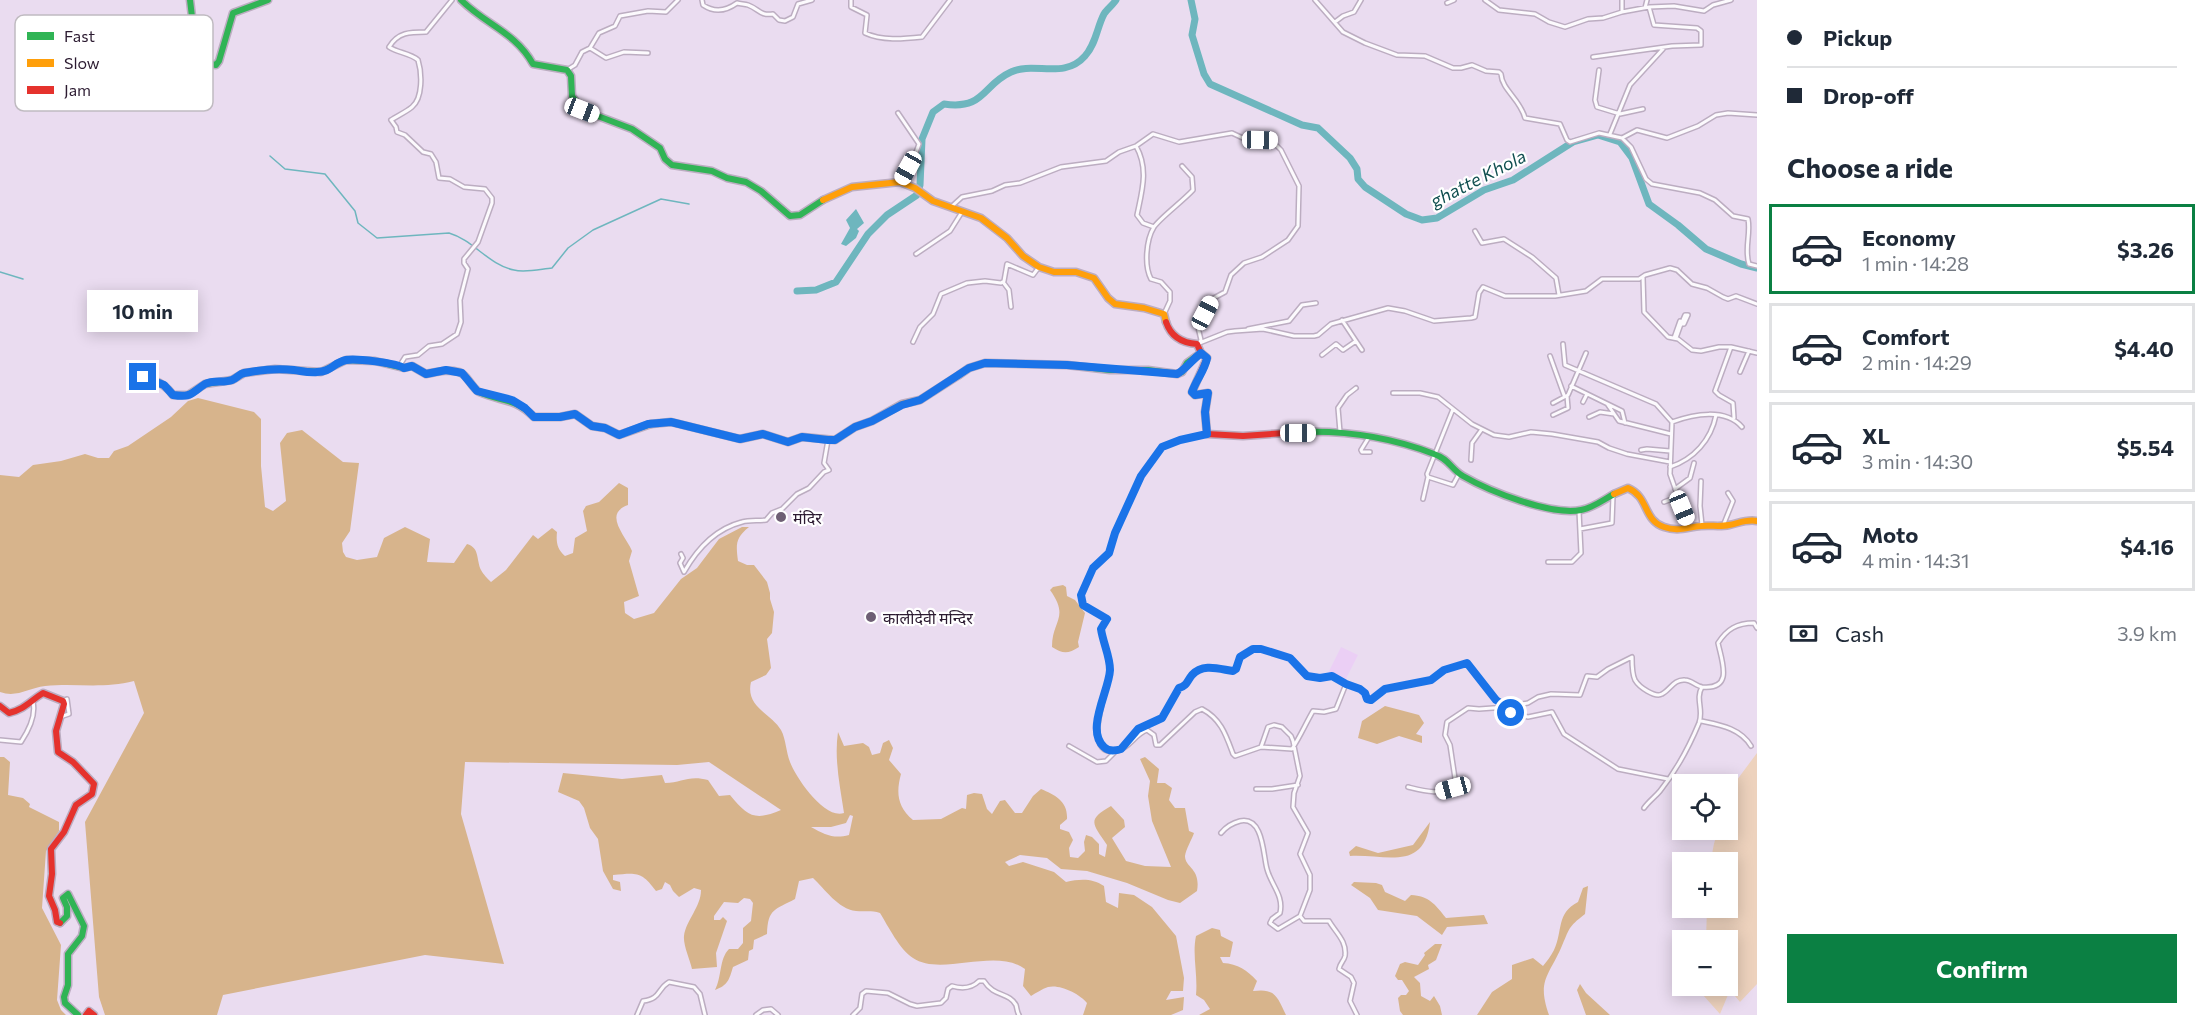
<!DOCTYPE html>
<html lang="en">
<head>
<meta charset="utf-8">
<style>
	:root { --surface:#fff; --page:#f6f6f7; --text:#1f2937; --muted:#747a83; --line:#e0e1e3; --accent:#0b8043 }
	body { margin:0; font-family:Commissioner,"Noto Sans Devanagari",sans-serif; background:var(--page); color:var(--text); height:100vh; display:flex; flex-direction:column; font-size:22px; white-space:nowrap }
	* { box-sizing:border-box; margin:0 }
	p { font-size:20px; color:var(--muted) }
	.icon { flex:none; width:33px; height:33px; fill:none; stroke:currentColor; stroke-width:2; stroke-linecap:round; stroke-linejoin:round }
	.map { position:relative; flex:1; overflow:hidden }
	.sheet { display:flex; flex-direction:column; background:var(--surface); width:450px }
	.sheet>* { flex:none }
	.banner { display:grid; align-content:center; height:132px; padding:0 30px; background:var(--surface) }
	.controls { position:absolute; left:1672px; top:774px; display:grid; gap:12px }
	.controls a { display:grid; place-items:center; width:66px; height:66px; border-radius:0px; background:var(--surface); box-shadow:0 3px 15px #0003; font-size:30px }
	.end { position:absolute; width:27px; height:27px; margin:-14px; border:8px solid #1a73e8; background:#fff; box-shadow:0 0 0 3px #fff }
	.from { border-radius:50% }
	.bubble { position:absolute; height:42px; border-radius:0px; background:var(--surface); box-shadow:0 3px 15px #0003; font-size:20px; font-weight:700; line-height:42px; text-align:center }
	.car { position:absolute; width:18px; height:36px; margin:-18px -9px; border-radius:8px; box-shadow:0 0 4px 2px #0007; background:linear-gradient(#fff 24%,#345 0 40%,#fff 0 76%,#345 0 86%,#fff 0) }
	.banner b { display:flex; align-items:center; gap:21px; height:57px; font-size:22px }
	.banner b+b { border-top:2px solid var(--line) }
	.banner i { width:15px; height:15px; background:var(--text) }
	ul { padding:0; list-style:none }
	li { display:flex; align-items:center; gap:18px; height:90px; margin:0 12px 9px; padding:0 18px; border:3px solid var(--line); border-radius:0px }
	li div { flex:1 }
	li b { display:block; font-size:22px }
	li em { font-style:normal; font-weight:700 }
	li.active { border-color:var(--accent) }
	li>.icon { width:54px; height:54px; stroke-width:1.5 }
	h2 { padding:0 30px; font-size:27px; line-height:72px }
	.pay { display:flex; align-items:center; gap:15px; height:66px; padding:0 30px; font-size:22px }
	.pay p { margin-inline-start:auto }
	.cta { display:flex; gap:12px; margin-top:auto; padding:12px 30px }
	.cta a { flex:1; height:69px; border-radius:0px; background:var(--accent); color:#fff; font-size:24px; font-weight:700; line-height:69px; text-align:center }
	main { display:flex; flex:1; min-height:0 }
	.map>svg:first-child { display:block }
	.built { fill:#ebcff5 }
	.green { fill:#edd2bd }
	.forest { fill:#d7b48c; fill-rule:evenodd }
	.water { fill:#6eb6be }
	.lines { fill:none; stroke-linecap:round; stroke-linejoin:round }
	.stream { stroke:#6eb6be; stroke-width:1.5 }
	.river { stroke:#6eb6be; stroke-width:7 }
	.street-casing { stroke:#bcadc1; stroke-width:6 }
	.fast-casing { stroke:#bcadc1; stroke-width:9 }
	.slow-casing { stroke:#bcadc1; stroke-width:9 }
	.jam-casing { stroke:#bcadc1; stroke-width:9 }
	.street { stroke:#fcfafd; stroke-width:3 }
	.fast { stroke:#30b455; stroke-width:6 }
	.slow { stroke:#ff9f0a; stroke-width:6 }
	.jam { stroke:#e5322d; stroke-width:6 }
	.route { stroke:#1a73e8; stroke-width:8 }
	.poi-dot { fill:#6e5f74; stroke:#fff; stroke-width:2 }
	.labels { text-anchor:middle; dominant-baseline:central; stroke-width:4.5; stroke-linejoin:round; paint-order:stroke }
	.poi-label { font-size:16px; fill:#2c1b31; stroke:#fff; text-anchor:start }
	.water-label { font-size:18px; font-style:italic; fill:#104f50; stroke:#fff }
	.key { fill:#fff; stroke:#c0bbc1; stroke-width:1.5 }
	.key-label { font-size:16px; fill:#2c1b31 }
</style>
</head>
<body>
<main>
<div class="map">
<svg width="1757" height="1015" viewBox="0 0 1757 1015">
	<rect width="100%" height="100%" fill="#eadcf0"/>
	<!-- built -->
	<path class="built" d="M1341,647L1358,655L1344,683L1327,675Z"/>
	<!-- green -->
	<path class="green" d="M1757,753V984L1740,1002L1730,990L1720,1014L1695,986H1728V940H1706L1707,908H1728V862H1711C1713,851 1713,838 1721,830H1728V792Z"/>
	<!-- forest -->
	<path class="forest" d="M198,398L254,412L261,419V466L265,507L273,511L286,501L280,443L287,433L302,430L343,462L359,463L350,531L342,543L343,552L346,557L357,560L377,557L384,538L405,527L430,539L427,562L454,563L467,544C480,548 476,559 481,570C483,574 488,579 491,582L506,570L533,535L538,539L552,528L557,532C556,542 557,549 565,556L573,553L575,538L587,531L583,511L586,506L599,502L619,483L628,488V505C603,514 625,535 632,551L629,561L639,596L624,602L625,613L634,619L654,613L681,579L697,568L719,539L742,527H749C735,538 736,545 738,561L747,565H754L767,582L770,593V599L774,612L772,633L767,639L771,668L766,675L751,682C745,707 772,714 781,730C786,739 786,752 790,762C796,778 825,820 844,813C840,786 834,759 838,732L844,746L863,743L869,747L872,755L880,753L883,743L889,740L893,748L889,760L901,774C896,792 897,807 913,820L941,819L962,808L966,809L967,795L974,793L982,794L987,809L992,814L1000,801L1005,800L1015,813H1022L1033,796L1041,789C1055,795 1068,801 1067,819L1060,825V829L1069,832L1073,840L1069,848L1070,857L1078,858L1085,851L1084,842L1086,835L1092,837L1099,844V854L1105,857L1107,845C1093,824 1086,820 1111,806L1124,820L1125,827L1112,838L1126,861L1145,866L1171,867L1152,821L1148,796L1150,781L1140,759L1145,757L1159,769L1157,783H1165L1172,788L1169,800L1175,808H1185L1189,831L1194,833C1192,839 1186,849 1185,856C1185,868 1201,868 1197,891L1180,903L1168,900L1127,883L1087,871L1061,869L1047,858L1020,855L1005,862L1009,866L1023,862L1054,872L1066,882C1080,879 1092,878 1104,886L1106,902L1118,908L1119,893L1134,895L1152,907L1176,936L1184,978L1183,991H1171L1166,1000L1184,997L1183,1010L1171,1015H1083L1087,1003C1080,994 1060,984 1048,987C1042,989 1036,993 1031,996L1023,986L1025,969C995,947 941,977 913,958C900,950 888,926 880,913C871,910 865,912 856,911C838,909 825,889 813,878L799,881L795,899C775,910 768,908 767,934L754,940L753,949L749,951L748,960L733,967C729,980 728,985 715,990C722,977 719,959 729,949H738L743,943V928L751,921L753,903L750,899L744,898L738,903L724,902L714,916V920H720L723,917L727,921L716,953L717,967L692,969C690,960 683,945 684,936C686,920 701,907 701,890L694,888L679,897L673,891L670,885L665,882L662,889L656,891C641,871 637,873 613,875V880L620,882L621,891L613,889L603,871L598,839L590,828L584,808L579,801L558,792L563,773L622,779L662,775L665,783C682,783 688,775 708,780L719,796L730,795C748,817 755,821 781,810L709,762L677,765L465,762L461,814L504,964L425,955L223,995L217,1015H105L99,997L85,822L144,713L134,681C103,689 76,683 45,686C28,688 17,698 0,692V475L19,477L33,465L61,461L85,454L98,458H109L114,451L128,446L171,417L188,401ZM850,815L853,816L849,835C834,839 825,835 811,827H831L846,823Z
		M1063,585L1066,587L1067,596L1075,600L1085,613L1078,642L1079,647C1068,654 1063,654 1052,647C1052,620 1070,618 1050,590L1053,587Z
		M1385,706L1419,715L1424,723L1416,734L1422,736V743L1399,736L1377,744L1358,738L1362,721Z
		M0,757H4L10,762L8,795L23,798L30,804L29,807L59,822V831L46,851L42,908L61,945L57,1000L61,1010L66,1015H0Z
		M1430,822C1424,872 1385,854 1350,856L1349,852L1356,846L1378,853L1413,845Z
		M1354,882L1376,883L1382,885L1385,892L1405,901L1411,895C1429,896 1435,904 1446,918L1484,915L1488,924L1447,927L1442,935L1417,916L1378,910L1370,898L1351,885Z
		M1588,886L1585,914C1567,928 1570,928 1561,948C1548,977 1537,981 1549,1015H1477L1492,992L1512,979V965L1533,958L1543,966C1547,961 1551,956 1554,950C1563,931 1556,913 1578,902L1583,888Z
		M1212,928L1220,930L1221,936L1233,942L1230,957H1220L1223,963C1238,964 1247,970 1257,981L1253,991C1275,988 1277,996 1286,1015H1199L1210,1009L1204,1000L1196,995C1198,975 1192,955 1196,936Z
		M1435,944H1442L1436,960L1428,965L1429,969L1414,977L1420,983L1421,996L1430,1001L1434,996L1440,1006L1442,1015H1403L1400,1011L1398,998L1401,995H1406L1409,991L1402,980H1398L1395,976L1400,964L1405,962L1418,965L1425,955L1424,953Z
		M1580,984L1586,993L1610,1015H1586L1577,990Z"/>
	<!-- water -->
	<path class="water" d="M856,209L864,223L857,229L859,231L856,238L846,246L841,244L850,228L846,220Z"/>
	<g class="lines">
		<!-- stream -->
		<path class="stream" d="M270,156L285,169L325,174L355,211L358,223L377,238L449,233C473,240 489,265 514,270C525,273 541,269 552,268L568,248L593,230L661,199L689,204
			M0,272L23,279"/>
		<!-- river -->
		<path class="river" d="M1191,0L1195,19L1192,35L1204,74L1210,84L1302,125L1318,128L1350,158L1357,169L1358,179L1365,187L1406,214L1422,220L1437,218L1484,190L1513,180L1573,142L1598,135L1620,142L1632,158L1649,204L1678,225L1706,249L1741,264L1757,268
			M797,291L816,290L836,282L868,234L887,215L917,195L920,185L922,139L933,112L944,104C985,110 982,85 1011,72C1034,61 1064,80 1085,56C1096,44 1097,27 1104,14C1107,9 1113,5 1116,0"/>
		<!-- street casing -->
		<g class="street-casing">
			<path id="street" d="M702,0L703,5C715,13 726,11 737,3C741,4 745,4 748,5C759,9 760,16 773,14L779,20L785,21L793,17L798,4L812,0
				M851,0V7L867,15L865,33C882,41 903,39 922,37L950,0
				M1315,0L1343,32L1365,43L1397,55L1425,56L1453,68H1461L1472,65L1486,71L1499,72L1501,74C1502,90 1520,99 1525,118L1560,124L1567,140L1570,142L1599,133L1622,138L1631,147L1646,179L1652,184L1700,193L1715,200L1733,216L1748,219C1751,234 1744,249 1749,264L1757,266
				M1485,0L1499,10L1535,14L1549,22L1565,27L1588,19L1603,18L1622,12L1649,7L1674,6L1704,11L1713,5L1731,0
				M1447,3L1454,0
				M1645,8L1647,0
				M1622,12V0
				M1335,22L1343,16L1354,12L1361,0
				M590,48L606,58L624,52L648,53
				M1593,57L1672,46L1701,45V31L1697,28L1654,25L1649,7
				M567,70L575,65L582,52L590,48L599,33L615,26L620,16L648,11L666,12L678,0
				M1599,70L1595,100L1597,107L1620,114L1643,109
				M898,113L919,144L915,155L900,181
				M1610,134L1630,85L1663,49
				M1622,138L1637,130L1667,138L1698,126L1716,115L1728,113L1757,115
				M1136,146C1149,169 1142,191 1137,215L1143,223L1154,227
				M951,207L962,197L992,191L1005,185L1020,183L1061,167L1106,161L1119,152L1136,146L1153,134L1179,142L1232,133L1247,140L1272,141L1281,150L1299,186L1298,226L1288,240L1262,257L1244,263L1231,275L1225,292L1212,299L1205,313L1196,319L1201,340L1199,343
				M1475,231L1482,243L1504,239L1532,257L1556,278L1559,295
				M916,254L950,231L962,212
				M1643,277L1644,312L1668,337L1678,339L1692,350L1701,351L1719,347H1731L1757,353
				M1003,282L1009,290L1011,307
				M1164,314L1170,301V292L1161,282L1151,279C1144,266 1146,240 1154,227C1160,218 1183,201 1193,190L1192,177L1182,166
				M1342,320L1362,350
				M1248,329L1289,321L1302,305L1316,303
				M1674,338L1680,321L1682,322L1685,315H1688L1684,324H1681L1676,338
				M913,342L920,327L933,314L941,294L967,283L985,281L1001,283L1004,281L1007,264L1033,275L1039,267
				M1197,344L1227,332L1235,331L1263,329L1294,336H1314L1318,335L1331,324L1388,308L1405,311L1434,321L1471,318L1475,317L1479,293L1483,287L1505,296H1555L1586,291L1602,279H1639L1645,275L1670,268L1677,270L1692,284L1707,288L1723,297L1728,299L1736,296L1757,304
				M1563,344L1565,365L1656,404L1672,422L1670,474L1689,528
				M1731,347L1715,391L1719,395L1733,403L1734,418
				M1322,355L1336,344L1343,350L1356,341
				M1550,356L1564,395
				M400,365L405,357L418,355L429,346L442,344L457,334L461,322L460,300L468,269L464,263V259L478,242L492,203V198L485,189L464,187L450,179L439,178L436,162L431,154L423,152L405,135L397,132L396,127L391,120C397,116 406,112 412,107C423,98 422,73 418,60C410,53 398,53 389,47C398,32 410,32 426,32L452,0
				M1740,372L1749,351
				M1571,386L1622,411L1625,423
				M1393,393H1420L1438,397L1472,424L1494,435L1509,437L1531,432L1552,434L1598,442L1609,448L1627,454L1670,462
				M1583,402L1587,394
				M1553,403L1568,395L1586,353
				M1608,405L1619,421L1671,434
				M1553,415L1568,408L1567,396
				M1589,417L1600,412L1614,414
				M1672,422C1694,414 1725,408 1742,427
				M1340,432L1338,408L1347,395L1356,388
				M1207,434L1180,440L1162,447L1141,476L1115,533L1109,553L1093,568L1081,595L1082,605L1107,619L1101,629C1103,643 1110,656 1110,670C1110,684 1078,758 1117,751C1130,748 1135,734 1147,730L1154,735L1156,745H1160L1195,712L1202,709C1221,719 1226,735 1233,754L1235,756L1261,747L1268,727L1274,725L1282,727L1291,736L1293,741L1300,776L1294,793L1293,807L1308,833L1300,854L1310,875V890L1300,916L1304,921H1329C1336,933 1347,941 1345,956C1344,961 1340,963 1339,969L1351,977L1354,983L1350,1001L1357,1015
				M1369,437L1361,450L1362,452H1370
				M1641,450L1647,449L1670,451
				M1471,460L1472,443L1482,429
				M1670,467C1694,459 1711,440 1716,415
				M1428,477L1453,485L1459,474
				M1701,481L1700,506L1702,525
				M1675,489L1690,478L1694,463
				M1423,499L1428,477L1427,474L1453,409
				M1664,502L1677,497
				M1723,526L1733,501L1728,493
				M1580,529L1612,523L1613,496
				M681,554L683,558L680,563L684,572C697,549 715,529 742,522C749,520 758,521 766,520L772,513L782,509L797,494L809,488L824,472L829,470L824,463L828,440
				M1548,562H1572L1581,553L1579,511
				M60,717L69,714L67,699L63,701
				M1701,721C1720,725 1740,728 1751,746
				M0,740L21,742C29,730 36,715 33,702
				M1069,746L1097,762L1106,761L1116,751
				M1261,747L1292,749C1300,737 1306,723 1313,711L1324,712L1336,709L1346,684
				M1122,748L1138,729L1162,718L1179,688C1187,685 1187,681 1192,675C1203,663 1219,669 1233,671L1236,669L1240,657L1253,649H1261L1290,658L1307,676L1320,678L1332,676L1346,684L1360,689L1365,693L1367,699L1371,700L1385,689L1431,680L1445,670L1467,663L1496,700L1507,707L1528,703L1538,697L1551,694L1580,695L1587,676L1597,677L1608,669L1632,657C1632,664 1632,674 1635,680C1639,687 1655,698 1662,694C1670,690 1674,679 1685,680C1691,680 1696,686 1702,687C1734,690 1722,662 1718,643C1727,629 1737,623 1754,623L1757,628
				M1408,787C1424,791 1441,796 1456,785L1450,745L1445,735L1447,722L1468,708L1479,709L1507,707L1511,713L1528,717L1552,712L1564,734L1618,769L1668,779
				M1256,789H1272L1298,785
				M1644,808C1649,801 1655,797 1660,791C1676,771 1689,747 1699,723C1704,710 1695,699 1702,687
				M1221,833C1226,827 1232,823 1240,821C1264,816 1263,856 1267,869C1271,885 1284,895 1280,913L1272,919L1270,923L1278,929L1300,916
				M637,1015L643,1001C661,999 657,989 669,982L694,987L700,994L705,1015
				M756,1015L763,1010L771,1009L778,1015
				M853,1015L860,1008L862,994L866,991L888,993L910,1004L917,1006L941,1003L946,998L948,989L952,986C962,989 971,989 979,981H984C994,997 1009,992 1016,1005C1017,1008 1017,1012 1019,1015"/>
		</g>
		<!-- fast casing -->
		<g class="fast-casing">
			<path id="fast" d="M190,0L195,42L185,55L188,59L216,65L219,61L233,13L268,0
				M461,0C486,25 515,32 533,64L567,70L571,76L572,96L582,110L632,129L660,148L665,159L672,165L712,171L727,178L746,182L761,191L790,216L800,215L823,200
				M959,375L969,368L985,363L1067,365L1110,370H1148L1177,374L1182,372L1187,363L1201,353
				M134,382C146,372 165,384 173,395H188L205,384L232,380L244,373L275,369L321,372L346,360L375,361L404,368L412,366L426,374C437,372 447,369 459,372C468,375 471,387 479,392C501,402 514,397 534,417H560L575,414L592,426L605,428L619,435L651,424
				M1285,433C1336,429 1387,436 1434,454C1449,459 1451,469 1463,476C1489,491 1551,516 1581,510C1593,508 1603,500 1614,494
				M60,923L67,916V907L63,898L68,894L84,926L82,936L68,954V985L64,997L65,1003L78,1015"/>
		</g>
		<!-- slow casing -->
		<g class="slow-casing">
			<path id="slow" d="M823,200L852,187L900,182L915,188L933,201L981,218L1007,238L1023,256L1039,267L1054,272H1076L1094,278L1108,298L1115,304L1144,308L1164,314L1166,322
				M651,424L671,422L740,439L763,434L788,442L802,437L835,440L855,427L872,421L902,404L920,400L959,375
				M1614,494L1628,488C1649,497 1643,520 1664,527C1678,532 1688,527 1701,526C1711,525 1720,527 1729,525C1739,523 1747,519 1757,521"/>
		</g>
		<!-- jam casing -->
		<g class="jam-casing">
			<path id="jam" d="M1166,322C1171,337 1182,343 1197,344L1201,353L1207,358L1192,392L1195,395L1208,393L1205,412L1207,434L1243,436L1285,433
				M0,706L9,713C25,709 30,701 43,693L63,701L64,704L56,731L58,752L73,762L94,784L92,794L76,805L64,832L51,849L52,874L49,896L55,910L57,922L60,923
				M86,1015L89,1011L94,1015"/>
		</g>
		<!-- street -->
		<use href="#street" class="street"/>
		<!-- fast -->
		<use href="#fast" class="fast"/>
		<!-- slow -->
		<use href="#slow" class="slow"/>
		<!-- jam -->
		<use href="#jam" class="jam"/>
	</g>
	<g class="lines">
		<!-- route -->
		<path class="route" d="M143,377L164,385L173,395C192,398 191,393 205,384C213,380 224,383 232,380C237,378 239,374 244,373C259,370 278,368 294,370C302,371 309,373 317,372C331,372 333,363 346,360C355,358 396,363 404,368L412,366L426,374L446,370L462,373L477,391L512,400L525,408L534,417H560L575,414L592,426L605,428L619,435L648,424L671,422L740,439L763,434L788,442L802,437L828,440H835L855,427L872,421L902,405L920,400L969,368L985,363L1067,365L1177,374C1184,371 1193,359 1201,353L1207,358C1205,370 1196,380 1192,392L1195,395L1208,393L1205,412L1207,434L1180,440L1162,447L1141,476L1115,533L1109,553L1093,568L1081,595L1083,605L1107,619L1101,629C1103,643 1110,656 1110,670C1109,691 1085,730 1104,747C1109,752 1115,751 1121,749L1138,729L1162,718L1179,688C1187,686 1187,681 1192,675C1203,663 1219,669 1233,671L1236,669L1240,657L1253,649H1261L1290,658L1307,676L1320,678L1332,676L1346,684L1360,689L1365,693L1367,699L1371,700L1385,689L1431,680L1444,670L1467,663L1496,700L1507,707L1511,713"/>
	</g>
	<!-- markers -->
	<g class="poi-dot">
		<circle cx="781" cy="517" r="6"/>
		<circle cx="871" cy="617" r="6"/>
	</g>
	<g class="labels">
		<!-- poi labels -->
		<g class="poi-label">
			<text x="793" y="517">मंदिर</text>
			<text x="883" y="617">कालीदेवी मन्दिर</text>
		</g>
		<!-- water labels -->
		<g class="water-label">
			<text transform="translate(1478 178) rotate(-27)">ghatte Khola</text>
		</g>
	</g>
	<!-- legend -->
	<rect x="15" y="15" width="198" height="96" rx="9" class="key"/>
	<rect x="27" y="32" width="27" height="8" fill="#30b455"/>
	<rect x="27" y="59" width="27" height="8" fill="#ff9f0a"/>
	<rect x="27" y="86" width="27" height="8" fill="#e5322d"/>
	<g class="key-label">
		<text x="64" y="42">Fast</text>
		<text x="64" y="69">Slow</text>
		<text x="64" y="96">Jam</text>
	</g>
</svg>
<div class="controls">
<a><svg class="icon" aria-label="locate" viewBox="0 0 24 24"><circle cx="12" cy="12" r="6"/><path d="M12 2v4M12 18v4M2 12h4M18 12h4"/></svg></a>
<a>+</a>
<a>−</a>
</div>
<i class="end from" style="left:1511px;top:713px"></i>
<i class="end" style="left:143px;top:377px"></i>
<div class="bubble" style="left:87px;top:290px;width:111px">10 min</div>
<i class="car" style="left:582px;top:110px;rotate:111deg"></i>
<i class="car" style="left:1260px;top:140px;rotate:91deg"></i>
<i class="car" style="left:908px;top:168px;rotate:209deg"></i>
<i class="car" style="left:1205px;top:313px;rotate:28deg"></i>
<i class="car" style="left:1298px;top:433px;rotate:90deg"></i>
<i class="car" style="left:1682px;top:508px;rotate:158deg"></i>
<i class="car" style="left:1453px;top:788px;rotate:255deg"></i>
</div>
<section class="sheet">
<div class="banner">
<b><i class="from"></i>Pickup</b>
<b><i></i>Drop-off</b>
</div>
<h2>Choose a ride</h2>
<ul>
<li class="active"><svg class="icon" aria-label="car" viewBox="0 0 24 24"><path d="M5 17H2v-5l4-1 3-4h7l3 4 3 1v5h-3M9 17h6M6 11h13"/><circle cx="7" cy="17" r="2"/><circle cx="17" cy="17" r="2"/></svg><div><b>Economy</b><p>1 min · 14:28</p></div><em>$3.26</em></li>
<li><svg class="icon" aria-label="car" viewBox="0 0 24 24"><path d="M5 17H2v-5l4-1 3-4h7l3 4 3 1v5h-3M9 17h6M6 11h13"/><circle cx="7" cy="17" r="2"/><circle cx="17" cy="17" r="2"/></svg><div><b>Comfort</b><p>2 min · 14:29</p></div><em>$4.40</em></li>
<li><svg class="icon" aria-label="car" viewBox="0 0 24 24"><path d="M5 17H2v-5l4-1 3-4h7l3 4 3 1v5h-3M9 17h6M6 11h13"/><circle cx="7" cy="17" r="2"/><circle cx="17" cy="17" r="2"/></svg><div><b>XL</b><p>3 min · 14:30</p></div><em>$5.54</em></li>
<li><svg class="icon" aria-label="car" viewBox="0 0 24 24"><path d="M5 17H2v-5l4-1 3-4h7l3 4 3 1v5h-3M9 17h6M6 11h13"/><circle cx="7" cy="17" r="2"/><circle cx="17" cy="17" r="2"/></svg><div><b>Moto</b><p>4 min · 14:31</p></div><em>$4.16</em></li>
</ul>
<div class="pay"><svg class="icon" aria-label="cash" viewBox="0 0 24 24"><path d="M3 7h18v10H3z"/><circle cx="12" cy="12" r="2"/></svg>Cash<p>3.9 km</p></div>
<div class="cta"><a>Confirm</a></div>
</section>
</main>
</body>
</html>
